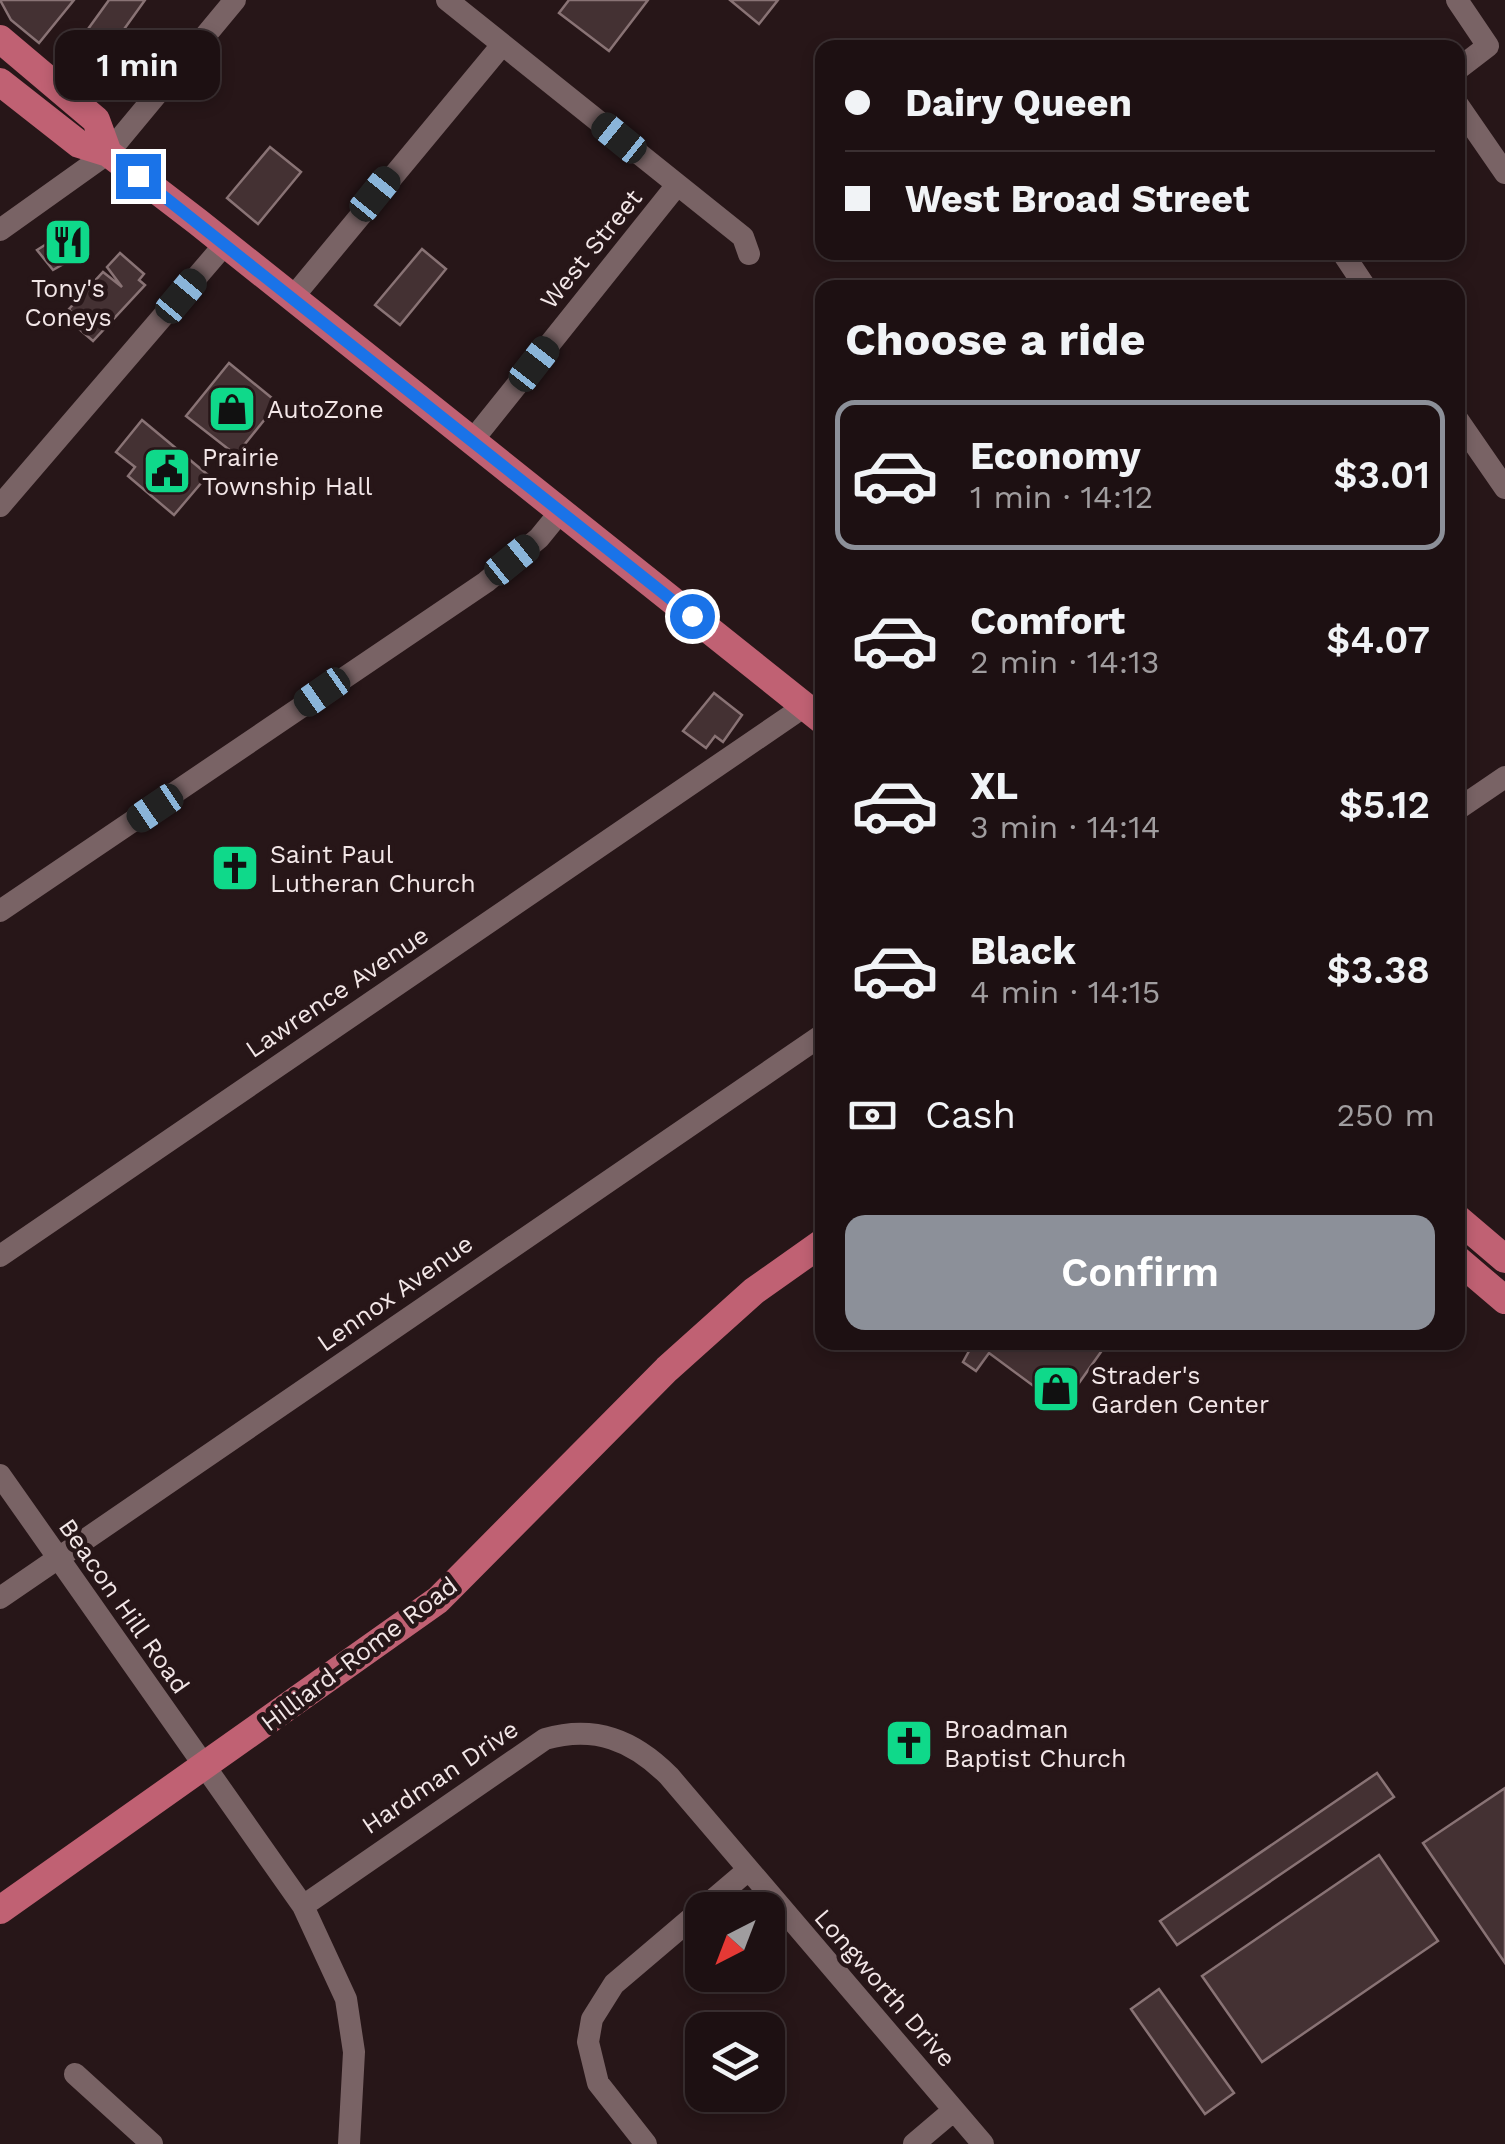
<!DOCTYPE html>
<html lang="en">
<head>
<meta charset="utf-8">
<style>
	:root { --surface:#1d1012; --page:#2a1e20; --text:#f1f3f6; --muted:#a09d9f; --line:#3b3032; --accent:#8c9099 }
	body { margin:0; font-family:"Work Sans",sans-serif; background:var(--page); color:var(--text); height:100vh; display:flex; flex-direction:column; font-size:38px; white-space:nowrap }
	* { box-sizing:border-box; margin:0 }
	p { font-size:32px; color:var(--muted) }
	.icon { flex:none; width:55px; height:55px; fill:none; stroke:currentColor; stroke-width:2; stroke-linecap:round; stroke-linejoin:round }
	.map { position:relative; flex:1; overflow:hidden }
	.details { position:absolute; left:815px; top:280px; width:650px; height:1070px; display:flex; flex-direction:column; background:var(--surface); border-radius:20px; box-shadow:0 5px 15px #0003,0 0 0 2px var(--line) }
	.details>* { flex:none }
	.top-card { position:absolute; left:815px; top:40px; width:650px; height:220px; border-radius:20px; box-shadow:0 5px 15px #0003,0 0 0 2px var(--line); display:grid; align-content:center; height:220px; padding:0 30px; background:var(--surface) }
	.needle { width:65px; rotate:222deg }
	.buttons { position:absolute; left:685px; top:1892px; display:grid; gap:20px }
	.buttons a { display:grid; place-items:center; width:100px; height:100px; border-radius:20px; background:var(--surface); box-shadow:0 5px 15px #0003,0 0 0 2px var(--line); font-size:50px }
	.end { position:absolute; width:45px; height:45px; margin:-22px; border:12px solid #1a73e8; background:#fff; box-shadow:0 0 0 5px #fff }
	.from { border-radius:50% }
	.bubble { position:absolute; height:70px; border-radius:20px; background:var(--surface); box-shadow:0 5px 15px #0003,0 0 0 2px var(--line); font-size:32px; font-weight:600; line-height:70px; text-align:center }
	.car { position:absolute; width:30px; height:60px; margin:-30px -15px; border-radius:12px; box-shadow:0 0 8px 2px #0007; background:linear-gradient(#222 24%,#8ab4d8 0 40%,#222 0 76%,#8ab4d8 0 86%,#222 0) }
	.top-card b { display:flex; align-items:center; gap:35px; height:95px; font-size:38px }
	.top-card b+b { border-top:2px solid var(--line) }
	.top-card i { width:25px; height:25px; background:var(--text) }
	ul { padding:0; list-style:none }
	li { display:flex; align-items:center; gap:30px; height:150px; margin:0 20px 15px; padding:0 10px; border:5px solid transparent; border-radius:20px }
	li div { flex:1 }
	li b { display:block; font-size:38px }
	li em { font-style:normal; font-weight:600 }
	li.on { border-color:var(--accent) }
	li>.icon { width:90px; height:90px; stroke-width:1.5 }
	h2 { padding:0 30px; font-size:45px; line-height:120px }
	.pay { display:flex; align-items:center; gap:25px; height:110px; padding:0 30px; font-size:38px }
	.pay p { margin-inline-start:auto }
	.button { display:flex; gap:20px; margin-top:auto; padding:20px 30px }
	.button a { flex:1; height:115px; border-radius:20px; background:var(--accent); color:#fff; font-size:40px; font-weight:600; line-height:115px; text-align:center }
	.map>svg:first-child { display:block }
	.building { fill:#443133; stroke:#897375; stroke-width:2.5 }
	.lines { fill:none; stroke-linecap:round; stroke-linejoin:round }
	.minor { stroke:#796365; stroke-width:22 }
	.major { stroke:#c06173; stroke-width:28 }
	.route { stroke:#1a73e8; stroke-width:12 }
	.labels { text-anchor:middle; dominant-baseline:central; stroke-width:9; stroke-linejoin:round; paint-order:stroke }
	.street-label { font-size:25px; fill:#f2e6e7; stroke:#271618 }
	.poi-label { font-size:25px; fill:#f2e6e7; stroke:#271618; text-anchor:start }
</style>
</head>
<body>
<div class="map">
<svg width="1505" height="2144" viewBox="0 0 1505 2144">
	<rect width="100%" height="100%" fill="#271618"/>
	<!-- building -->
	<path class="building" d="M0,0H74L39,43L11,20Z
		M109,0H145L107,53L83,36Z
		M569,0H648L609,51L559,13Z
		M730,0H778L759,24Z
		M270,147L301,172L258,224L227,198Z
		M56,238L79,255L53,270L37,250Z
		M422,249L446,269L400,325L375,305Z
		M120,253L144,274L139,280L145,285L93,341L79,329L81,325L69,309L103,272L122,287L107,267Z
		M229,363L278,403L236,455L186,416Z
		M142,420L208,475L174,515L128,476L135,467L116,452Z
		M714,693L742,715L723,742L715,736L706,748L683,731Z
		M974,1342H1108L1062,1407L989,1353L976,1371L963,1362Z
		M1377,1773L1394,1797L1177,1945L1160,1921Z
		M1505,1788V1963L1423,1843Z
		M1379,1855L1438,1941L1262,2062L1202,1976Z
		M1159,1989L1234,2093L1205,2114L1131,2009Z"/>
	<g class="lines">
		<!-- minor -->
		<path class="minor" d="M447,0L743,237L749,254
			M1457,0L1488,46L1458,69
			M1458,105L1505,173
			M0,230L108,153L235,0
			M1342,252L1366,288
			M293,297L502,45
			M1458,420L1505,488
			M472,441L677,185
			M0,506L225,244
			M1458,809L1505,777
			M0,911L486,582L539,538L561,511
			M0,1256L805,706
			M0,1475L303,1906L346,1999L354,2052L349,2144
			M0,1598L822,1035
			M303,1906L545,1739C595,1725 633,1740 669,1776L983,2144
			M75,2074L152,2144
			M646,2144L598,2083L588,2042L592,2019L614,1984L747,1871
			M914,2144L954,2110"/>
		<!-- major -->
		<path class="major" d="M0,39L96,120L108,153
			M0,82L79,144L108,153L198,222L822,720
			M1458,1219L1505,1259
			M1458,1260L1505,1300
			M0,1910L438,1600L667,1369L754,1291L822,1243"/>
	</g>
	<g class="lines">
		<!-- route -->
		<path class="route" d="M138,176L692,616"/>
	</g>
	<!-- icons -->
	<defs>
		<g id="restaurant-square" transform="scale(2.5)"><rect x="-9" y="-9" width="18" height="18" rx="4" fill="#0fd98a" stroke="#271618"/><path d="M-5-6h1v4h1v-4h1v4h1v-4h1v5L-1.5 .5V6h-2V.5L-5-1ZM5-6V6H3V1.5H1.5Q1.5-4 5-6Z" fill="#111"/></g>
		<g id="shop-square" transform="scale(2.5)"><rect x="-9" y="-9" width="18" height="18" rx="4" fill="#0fd98a" stroke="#271618"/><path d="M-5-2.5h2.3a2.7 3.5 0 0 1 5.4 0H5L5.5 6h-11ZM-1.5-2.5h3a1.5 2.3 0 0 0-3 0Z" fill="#111"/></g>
		<g id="civic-square" transform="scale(2.5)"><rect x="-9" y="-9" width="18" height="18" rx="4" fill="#0fd98a" stroke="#271618"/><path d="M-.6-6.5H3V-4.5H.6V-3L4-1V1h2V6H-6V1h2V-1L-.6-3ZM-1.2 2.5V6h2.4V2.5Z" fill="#111"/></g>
		<g id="church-square" transform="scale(2.5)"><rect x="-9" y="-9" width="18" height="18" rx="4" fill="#0fd98a" stroke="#271618"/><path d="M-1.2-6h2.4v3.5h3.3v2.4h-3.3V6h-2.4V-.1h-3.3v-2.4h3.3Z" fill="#111"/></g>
	</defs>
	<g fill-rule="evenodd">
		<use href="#restaurant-square" x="68" y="242"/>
		<use href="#shop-square" x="232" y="409"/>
		<use href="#civic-square" x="167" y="471"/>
		<use href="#church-square" x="235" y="868"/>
		<use href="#shop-square" x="1056" y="1389"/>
		<use href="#church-square" x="909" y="1743"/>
	</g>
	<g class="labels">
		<!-- street labels -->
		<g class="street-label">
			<text transform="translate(591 249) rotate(-51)">West Street</text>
			<text transform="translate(337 992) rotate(-34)">Lawrence Avenue</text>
			<text transform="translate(395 1293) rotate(-35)">Lennox Avenue</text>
			<text transform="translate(124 1606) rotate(55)">Beacon Hill Road</text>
			<text transform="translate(359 1654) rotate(-37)">Hilliard-Rome Road</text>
			<text transform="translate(440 1777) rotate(-34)">Hardman Drive</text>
			<text transform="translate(885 1988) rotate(49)">Longworth Drive</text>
		</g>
		<!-- poi labels -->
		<g class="poi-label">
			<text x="68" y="288" text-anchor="middle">Tony's<tspan x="68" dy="29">Coneys</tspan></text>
			<text x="267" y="409">AutoZone</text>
			<text x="202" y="457">Prairie<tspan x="202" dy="29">Township Hall</tspan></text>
			<text x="270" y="854">Saint Paul<tspan x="270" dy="29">Lutheran Church</tspan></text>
			<text x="1091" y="1375">Strader's<tspan x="1091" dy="29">Garden Center</tspan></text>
			<text x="944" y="1729">Broadman<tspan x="944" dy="29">Baptist Church</tspan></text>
		</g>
	</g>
</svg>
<div class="buttons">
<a><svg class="needle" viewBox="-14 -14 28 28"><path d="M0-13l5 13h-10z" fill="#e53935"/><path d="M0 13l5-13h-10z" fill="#a09d9f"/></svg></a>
<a><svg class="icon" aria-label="layers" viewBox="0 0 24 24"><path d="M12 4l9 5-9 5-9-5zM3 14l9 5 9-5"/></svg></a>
</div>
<i class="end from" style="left:692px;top:616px"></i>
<i class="end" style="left:138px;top:176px"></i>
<div class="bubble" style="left:55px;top:30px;width:165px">1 min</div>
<i class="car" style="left:619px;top:138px;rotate:309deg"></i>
<i class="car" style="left:375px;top:194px;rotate:39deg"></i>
<i class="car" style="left:181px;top:296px;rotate:40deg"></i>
<i class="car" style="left:534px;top:364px;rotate:38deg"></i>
<i class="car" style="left:512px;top:560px;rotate:51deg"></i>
<i class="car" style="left:322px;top:692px;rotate:235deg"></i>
<i class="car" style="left:155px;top:808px;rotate:236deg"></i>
<div class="top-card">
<b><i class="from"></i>Dairy Queen</b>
<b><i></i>West Broad Street</b>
</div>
<section class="details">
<h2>Choose a ride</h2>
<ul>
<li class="on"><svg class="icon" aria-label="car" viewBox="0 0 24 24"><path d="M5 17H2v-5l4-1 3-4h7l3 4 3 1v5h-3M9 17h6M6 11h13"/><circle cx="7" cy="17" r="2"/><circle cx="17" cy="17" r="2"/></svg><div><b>Economy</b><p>1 min · 14:12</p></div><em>$3.01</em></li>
<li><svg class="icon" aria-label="car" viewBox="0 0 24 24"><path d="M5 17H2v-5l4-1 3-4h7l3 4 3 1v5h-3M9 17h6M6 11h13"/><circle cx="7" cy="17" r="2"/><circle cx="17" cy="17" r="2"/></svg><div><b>Comfort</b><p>2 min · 14:13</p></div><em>$4.07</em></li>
<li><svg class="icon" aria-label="car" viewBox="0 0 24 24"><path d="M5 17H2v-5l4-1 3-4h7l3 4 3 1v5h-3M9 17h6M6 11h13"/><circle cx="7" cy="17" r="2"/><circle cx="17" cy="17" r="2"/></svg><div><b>XL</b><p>3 min · 14:14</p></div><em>$5.12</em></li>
<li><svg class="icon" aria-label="car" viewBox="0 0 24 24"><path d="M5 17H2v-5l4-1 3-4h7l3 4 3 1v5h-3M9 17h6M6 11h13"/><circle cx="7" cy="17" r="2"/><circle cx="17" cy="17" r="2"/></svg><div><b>Black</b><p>4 min · 14:15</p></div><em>$3.38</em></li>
</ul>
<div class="pay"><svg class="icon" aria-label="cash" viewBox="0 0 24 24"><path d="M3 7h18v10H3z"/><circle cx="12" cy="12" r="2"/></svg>Cash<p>250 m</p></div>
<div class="button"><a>Confirm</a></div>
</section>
</div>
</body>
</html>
